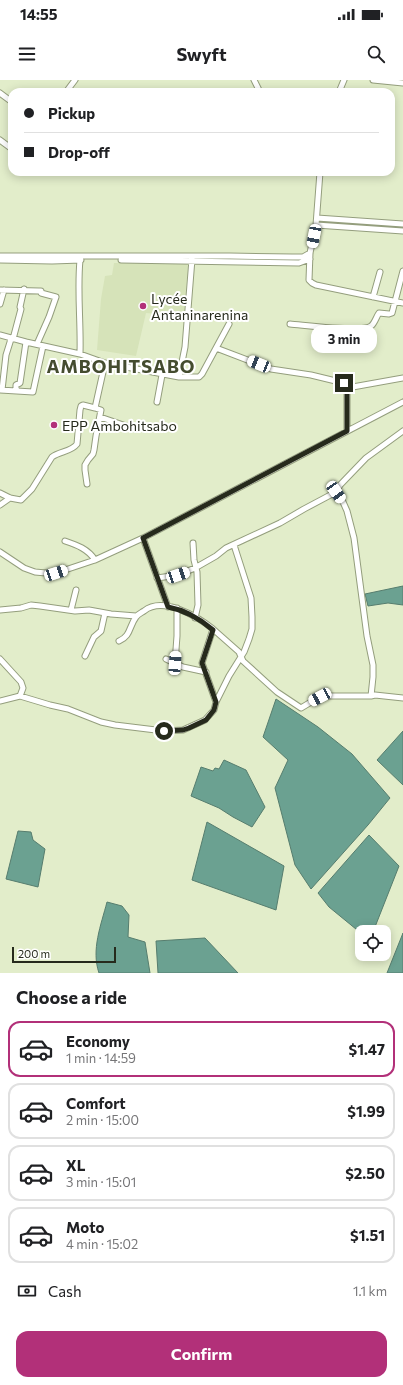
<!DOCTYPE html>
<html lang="en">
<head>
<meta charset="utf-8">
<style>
	:root { --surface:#fff; --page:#f2f2f2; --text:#202124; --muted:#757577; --line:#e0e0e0; --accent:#b23079 }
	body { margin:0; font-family:Commissioner,sans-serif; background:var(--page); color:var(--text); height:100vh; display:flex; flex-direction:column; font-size:15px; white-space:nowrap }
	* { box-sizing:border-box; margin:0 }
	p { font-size:13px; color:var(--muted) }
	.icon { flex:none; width:22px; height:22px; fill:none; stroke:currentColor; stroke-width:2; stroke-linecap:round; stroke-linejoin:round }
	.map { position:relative; height:893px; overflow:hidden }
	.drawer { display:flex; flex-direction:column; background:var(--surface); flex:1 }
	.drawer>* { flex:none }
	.banner { position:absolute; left:8px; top:8px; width:387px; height:88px; border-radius:12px; box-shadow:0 2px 10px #0003; display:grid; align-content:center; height:88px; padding:0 16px; background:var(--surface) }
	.tools { position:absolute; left:355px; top:845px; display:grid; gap:8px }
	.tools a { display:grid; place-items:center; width:36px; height:36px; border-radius:8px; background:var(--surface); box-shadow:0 2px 10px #0003; font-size:20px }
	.scale { position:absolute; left:12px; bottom:10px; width:104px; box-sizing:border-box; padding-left:4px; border:2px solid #262a1c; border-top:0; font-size:11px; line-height:14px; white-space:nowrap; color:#262a1c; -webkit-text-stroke:3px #fff; paint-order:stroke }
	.end { position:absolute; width:18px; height:18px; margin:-9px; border:5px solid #262a1c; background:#fff; box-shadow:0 0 0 2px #fff }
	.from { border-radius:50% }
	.bubble { position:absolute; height:28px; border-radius:12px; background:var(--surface); box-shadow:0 2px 10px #0003; font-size:13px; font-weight:700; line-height:28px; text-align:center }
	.car { position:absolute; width:12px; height:24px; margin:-12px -6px; border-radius:5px; box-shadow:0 0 3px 1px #0007; background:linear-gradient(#fff 24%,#345 0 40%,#fff 0 76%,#345 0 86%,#fff 0) }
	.banner b { display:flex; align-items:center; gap:14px; height:38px; font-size:15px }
	.banner b+b { border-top:1px solid var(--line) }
	.banner i { width:10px; height:10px; background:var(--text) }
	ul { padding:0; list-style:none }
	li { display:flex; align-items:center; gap:12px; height:56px; margin:0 8px 6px; padding:0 8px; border:2px solid var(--line); border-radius:12px }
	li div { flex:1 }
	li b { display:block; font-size:15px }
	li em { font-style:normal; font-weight:700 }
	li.on { border-color:var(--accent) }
	li>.icon { width:36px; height:36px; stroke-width:1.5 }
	h2 { padding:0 16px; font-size:18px; line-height:48px }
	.pay { display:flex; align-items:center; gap:10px; height:44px; padding:0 16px; font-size:15px }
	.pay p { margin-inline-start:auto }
	.cta { display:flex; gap:8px; margin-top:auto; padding:8px 16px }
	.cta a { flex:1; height:46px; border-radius:12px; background:var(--accent); color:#fff; font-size:16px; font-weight:700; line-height:46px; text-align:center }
	.status { display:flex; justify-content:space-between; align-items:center; height:28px; padding:0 20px; background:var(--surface); direction:ltr }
	.status svg { height:11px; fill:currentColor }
	header { display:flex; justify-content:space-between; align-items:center; height:52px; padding:0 16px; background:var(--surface); font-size:18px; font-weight:700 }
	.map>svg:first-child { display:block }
	.built { fill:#d6e3b9 }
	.water { fill:#6ba191; stroke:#567d6e }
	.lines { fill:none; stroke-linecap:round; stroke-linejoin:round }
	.minor-casing { stroke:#949e7d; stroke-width:7 }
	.minor { stroke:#fff; stroke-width:5 }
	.route { stroke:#262a1c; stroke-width:5 }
	.poi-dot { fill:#b23079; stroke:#fff; stroke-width:1.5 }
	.labels { text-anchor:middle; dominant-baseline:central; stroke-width:4; stroke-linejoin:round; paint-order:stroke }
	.poi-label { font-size:14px; fill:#262a1c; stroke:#fff; text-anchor:start }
	.district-label { font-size:18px; font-weight:bold; letter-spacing:1px; fill:#444c2f; stroke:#fff }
</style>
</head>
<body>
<div class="status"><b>14:55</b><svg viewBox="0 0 49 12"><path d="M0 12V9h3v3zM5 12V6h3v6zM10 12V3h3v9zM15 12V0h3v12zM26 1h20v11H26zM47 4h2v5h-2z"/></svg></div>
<header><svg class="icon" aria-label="menu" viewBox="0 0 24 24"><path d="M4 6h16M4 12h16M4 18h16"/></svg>Swyft<svg class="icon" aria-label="search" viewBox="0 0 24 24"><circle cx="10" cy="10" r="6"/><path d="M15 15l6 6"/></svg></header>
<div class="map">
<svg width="403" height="893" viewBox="0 0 403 893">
	<rect width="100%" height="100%" fill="#e2edca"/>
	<!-- built -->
	<path class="built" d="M114,183H188L184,236L146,233L136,276L97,270L101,219L105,196L112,195Z"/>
	<!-- water -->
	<path class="water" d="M403,506V525L388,523L368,526L365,514Z
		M276,619L318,647L352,674L390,718L368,745L311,809L295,785L275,708L288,680L263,657Z
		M403,651V705L377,680Z
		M224,680L246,690L265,727L252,747L233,737L219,728L191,716L201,687L213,691L215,688L219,689Z
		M207,742L284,786L276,830L192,800Z
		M18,751L31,752L33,760L45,769L38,807L6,799Z
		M369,755L399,786L373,852H362V854L329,827L318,813Z
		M107,822L122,826L129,835L128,857L145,862L150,893H99C91,870 101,845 107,822Z
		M403,853V893H387Z
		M205,858L238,893H158L156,861Z"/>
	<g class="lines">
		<!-- minor casing -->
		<g class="minor-casing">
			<path id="minor" d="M254,0L260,12
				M373,0L403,3
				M66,12L75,0
				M339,12L344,0
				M0,13L12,22
				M0,60L12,69
				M320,92L316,145L310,173L309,200L312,203L316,205L403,223
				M317,138L403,144
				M316,145L403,151
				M0,176H230L292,177H303L310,173
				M0,180L52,181L81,180
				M121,180L299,183L310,179
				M0,210L39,211H41V213L56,217L49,237L37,264
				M373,217L380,192
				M0,224L4,210
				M290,244C304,245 362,253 371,246C375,243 376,237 379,233L389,234L392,233L403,191
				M0,255L26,262L20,303L16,305V311
				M13,259L21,229L20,227L24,209
				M26,262L80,274L105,283L179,297L185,267L192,179
				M216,268L271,289L311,295L344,303L347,305V351
				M80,274C81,242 77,211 80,180
				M179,297H199L202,294L229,244
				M347,308L403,298
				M0,310L33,312L43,266
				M2,310L6,275L11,259
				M157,322L162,295
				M100,337L135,349
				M87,404L85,390V385L88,380L93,374L94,370L96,356L101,330L95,328
				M0,413L10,418L21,420L32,409L52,377C60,371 71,372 77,364L80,330L81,326L83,325L95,328L105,283
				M0,425L10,418
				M143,458L168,527
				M65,461C77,465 88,469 95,480
				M193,463L194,480L197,492L198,525L195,538
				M0,472L24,488L35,492L46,493H56L95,480L143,458L403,322
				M157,498L178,495L195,488L216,476L226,468L280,443L304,429L336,412
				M0,530L21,528L31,525L40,526L75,531L89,530L111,534L136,536
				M71,530L76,510
				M213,549L239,572L243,581L277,612L301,628L321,616H371L373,597V585L367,556L354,458L347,431L343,422L336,412L340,405L366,378L403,351
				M119,561C131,556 129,546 136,537C138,534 141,533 144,531C163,516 197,536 213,549L202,583L216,622
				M85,576L94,557L101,551L105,533
				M0,579L21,602L23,608L20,616
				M166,579L183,587L206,592
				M175,583L177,556V528
				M371,616L375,615L403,618
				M0,621L20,616L50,625L68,629L101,642L115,645L164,651L183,650L205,640L214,630L216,622L229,596L244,572L249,559L252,549V537L251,518L234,465"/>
		</g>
		<!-- minor -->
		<use href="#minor" class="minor"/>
	</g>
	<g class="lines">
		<!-- route -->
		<path class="route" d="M164,651L183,650L189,648L206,640L214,630L216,622L202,583L213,550C200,539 185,530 168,527L143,458L347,351V305L344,303"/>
	</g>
	<!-- markers -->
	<g class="poi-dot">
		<circle cx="143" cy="226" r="4"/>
		<circle cx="54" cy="345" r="4"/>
	</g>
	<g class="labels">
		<!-- poi labels -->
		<g class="poi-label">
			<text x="151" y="218">Lycée<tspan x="151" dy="16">Antaninarenina</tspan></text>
			<text x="62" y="345">EPP Ambohitsabo</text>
		</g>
		<!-- district labels -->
		<g class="district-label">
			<text x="121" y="286">AMBOHITSABO</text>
		</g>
	</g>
</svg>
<div class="tools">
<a><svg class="icon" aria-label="locate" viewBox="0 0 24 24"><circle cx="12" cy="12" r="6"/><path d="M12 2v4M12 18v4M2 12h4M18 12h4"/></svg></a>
</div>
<div class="scale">200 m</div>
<i class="end from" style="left:164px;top:651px"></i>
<i class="end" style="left:344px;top:303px"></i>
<div class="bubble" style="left:311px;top:245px;width:66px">3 min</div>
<i class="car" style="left:314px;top:156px;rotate:191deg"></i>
<i class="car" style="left:259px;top:284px;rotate:292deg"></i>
<i class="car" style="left:336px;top:412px;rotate:145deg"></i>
<i class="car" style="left:56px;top:493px;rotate:72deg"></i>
<i class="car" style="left:178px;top:495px;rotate:71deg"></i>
<i class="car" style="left:175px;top:583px;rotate:4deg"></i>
<i class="car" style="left:320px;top:617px;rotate:242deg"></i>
<div class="banner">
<b><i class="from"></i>Pickup</b>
<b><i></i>Drop-off</b>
</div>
</div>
<section class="drawer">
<h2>Choose a ride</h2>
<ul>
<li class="on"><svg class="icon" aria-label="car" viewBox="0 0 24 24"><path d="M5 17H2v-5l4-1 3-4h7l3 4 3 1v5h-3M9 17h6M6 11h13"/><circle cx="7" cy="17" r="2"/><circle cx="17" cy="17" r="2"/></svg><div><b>Economy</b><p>1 min · 14:59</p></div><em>$1.47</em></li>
<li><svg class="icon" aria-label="car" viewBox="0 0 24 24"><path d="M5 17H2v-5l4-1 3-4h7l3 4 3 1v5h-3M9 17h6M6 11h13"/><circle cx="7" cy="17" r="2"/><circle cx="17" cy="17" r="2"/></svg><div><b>Comfort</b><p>2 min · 15:00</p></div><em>$1.99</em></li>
<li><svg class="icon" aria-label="car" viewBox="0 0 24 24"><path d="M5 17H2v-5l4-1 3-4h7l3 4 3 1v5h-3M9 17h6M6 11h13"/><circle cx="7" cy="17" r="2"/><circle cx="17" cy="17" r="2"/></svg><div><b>XL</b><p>3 min · 15:01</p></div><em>$2.50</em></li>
<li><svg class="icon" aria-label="car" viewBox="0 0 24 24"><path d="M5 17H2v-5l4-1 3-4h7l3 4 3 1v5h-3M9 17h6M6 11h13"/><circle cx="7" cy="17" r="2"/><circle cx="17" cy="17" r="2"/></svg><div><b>Moto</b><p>4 min · 15:02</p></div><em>$1.51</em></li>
</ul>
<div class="pay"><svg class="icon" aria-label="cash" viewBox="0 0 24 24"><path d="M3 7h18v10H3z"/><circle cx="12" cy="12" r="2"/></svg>Cash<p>1.1 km</p></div>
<div class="cta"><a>Confirm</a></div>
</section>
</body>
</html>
